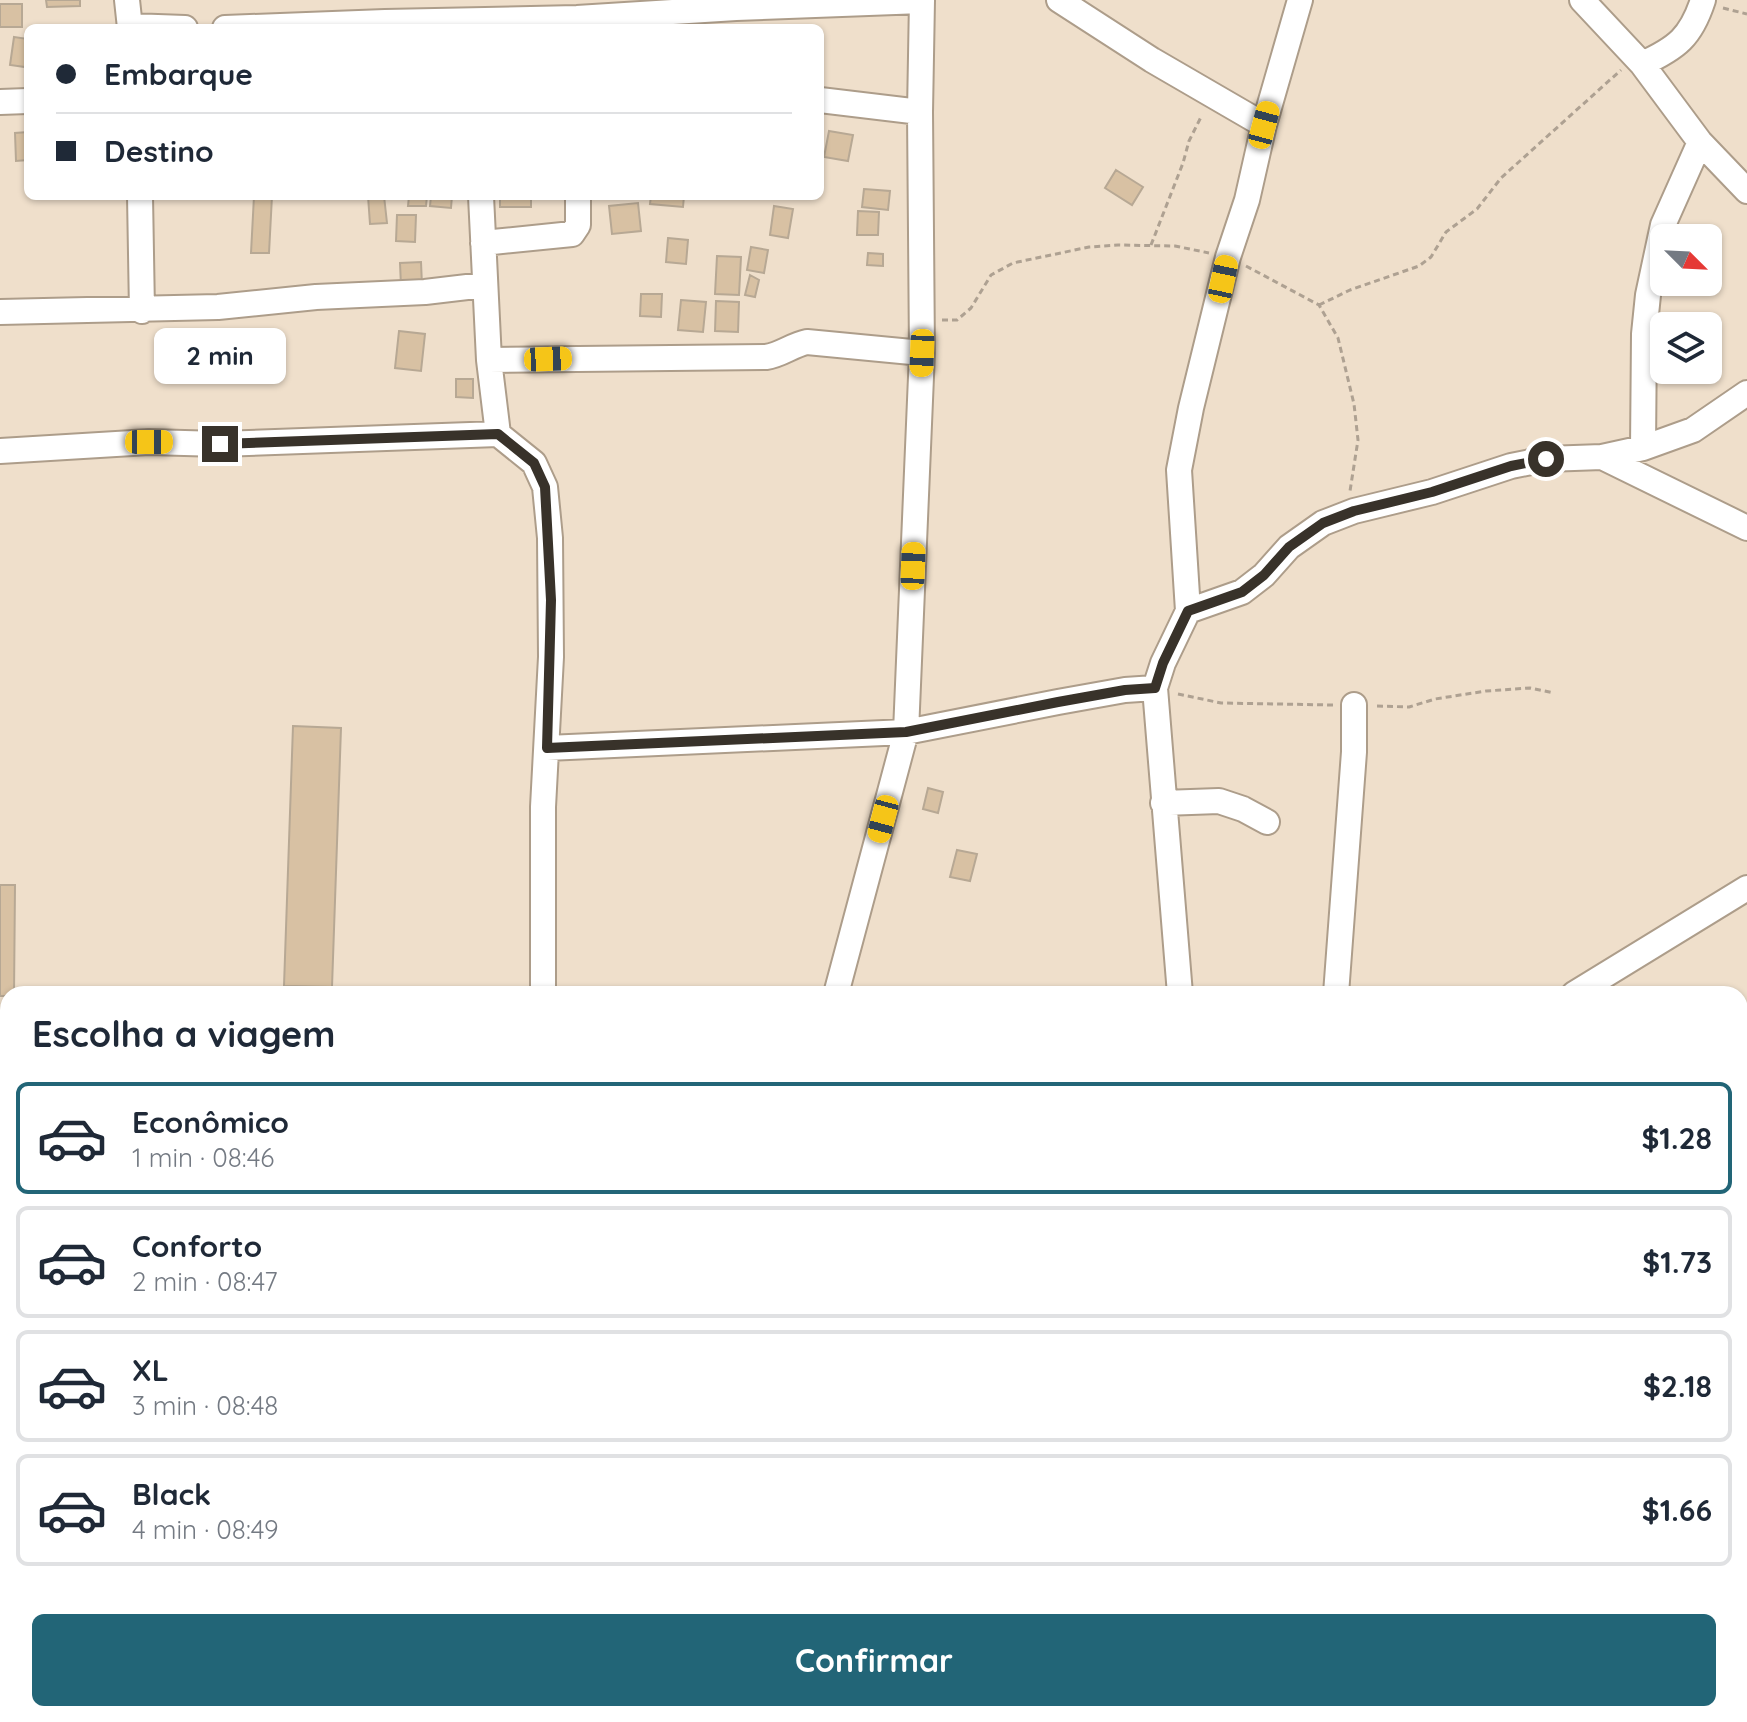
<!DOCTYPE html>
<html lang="pt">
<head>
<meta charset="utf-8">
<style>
	:root { --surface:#fff; --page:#f6f6f7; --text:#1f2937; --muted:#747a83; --line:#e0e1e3; --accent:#226577 }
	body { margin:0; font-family:Quicksand,sans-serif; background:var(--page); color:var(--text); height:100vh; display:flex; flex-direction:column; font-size:30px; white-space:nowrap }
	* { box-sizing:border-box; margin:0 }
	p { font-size:26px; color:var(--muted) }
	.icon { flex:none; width:44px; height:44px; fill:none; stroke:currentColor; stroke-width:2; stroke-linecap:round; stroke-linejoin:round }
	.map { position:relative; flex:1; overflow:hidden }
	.sheet { position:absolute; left:0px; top:986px; width:1748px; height:736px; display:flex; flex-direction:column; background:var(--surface); border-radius:24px 24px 0 0; box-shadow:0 2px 6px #0004 }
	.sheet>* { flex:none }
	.guide { position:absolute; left:24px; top:24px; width:800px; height:176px; border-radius:12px; box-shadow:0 2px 6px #0004; display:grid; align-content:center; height:176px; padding:0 32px; background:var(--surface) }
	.needle { width:52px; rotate:114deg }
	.tools { position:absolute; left:1650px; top:224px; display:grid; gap:16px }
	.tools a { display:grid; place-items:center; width:72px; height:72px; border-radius:12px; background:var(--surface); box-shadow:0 2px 6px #0004; font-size:40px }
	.end { position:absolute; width:36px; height:36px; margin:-18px; border:10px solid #38322a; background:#fff; box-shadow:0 0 0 4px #fff }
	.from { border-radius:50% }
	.bubble { position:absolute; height:56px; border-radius:12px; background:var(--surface); box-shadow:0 2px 6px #0004; font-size:26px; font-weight:700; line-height:56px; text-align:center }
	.car { position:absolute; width:24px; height:48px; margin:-24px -12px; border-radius:10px; box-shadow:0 0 6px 2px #0007; background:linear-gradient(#f5c518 24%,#345 0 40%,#f5c518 0 76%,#345 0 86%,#f5c518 0) }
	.guide b { display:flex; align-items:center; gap:28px; height:76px; font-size:30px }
	.guide b+b { border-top:2px solid var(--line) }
	.guide i { width:20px; height:20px; background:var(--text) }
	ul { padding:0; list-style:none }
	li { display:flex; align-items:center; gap:24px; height:112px; margin:0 16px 12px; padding:0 16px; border:4px solid var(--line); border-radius:12px }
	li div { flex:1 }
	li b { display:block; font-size:30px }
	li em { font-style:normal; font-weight:700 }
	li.active { border-color:var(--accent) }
	li>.icon { width:72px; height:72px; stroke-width:1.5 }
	h2 { padding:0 32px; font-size:36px; line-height:96px }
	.primary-button { display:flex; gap:16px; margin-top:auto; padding:16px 32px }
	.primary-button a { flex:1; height:92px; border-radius:12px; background:var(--accent); color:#fff; font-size:32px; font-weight:700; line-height:92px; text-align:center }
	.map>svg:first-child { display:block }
	.building { fill:#d8c1a3; stroke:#b7a894; stroke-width:2 }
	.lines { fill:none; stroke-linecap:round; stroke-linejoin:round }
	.minor-casing { stroke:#ad9d8a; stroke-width:28 }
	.path { stroke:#aea192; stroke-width:3; stroke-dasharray:6 4; stroke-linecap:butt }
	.minor { stroke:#fff; stroke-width:24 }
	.route { stroke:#38322a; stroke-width:10 }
</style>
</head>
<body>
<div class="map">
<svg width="1747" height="1722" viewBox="0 0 1747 1722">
	<rect width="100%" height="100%" fill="#efdfcb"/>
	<!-- building -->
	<path class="building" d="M46,0H80V6L47,7Z
		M0,4H22V27H0Z
		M14,37L28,39L25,67L10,65Z
		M829,131L853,135L848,161L824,157Z
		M28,132V160L16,161L15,133Z
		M1116,170L1143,187L1132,205L1105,188Z
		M864,189L890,191L888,210L862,207Z
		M254,196H272L269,253H251Z
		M368,196H384L387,223L370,224Z
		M409,196H427L426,206H408Z
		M431,196H452L451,208L430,206Z
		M500,196H531V207H500Z
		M651,196H684L683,207L650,204Z
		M638,203L641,231L612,234L609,206Z
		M774,206L793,209L788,238L770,235Z
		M858,211L879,212L878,235H857Z
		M397,215H416L415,242L396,241Z
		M668,238L688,240L686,264L666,262Z
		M751,247L768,250L764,273L747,270Z
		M868,253L883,254V266L867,265Z
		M717,256L741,257L739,295L715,294Z
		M421,262L422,285L401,286L400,263Z
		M750,275L759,280L755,297L745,295Z
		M641,294H662L661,317L640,316Z
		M681,300L706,302L703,332L678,330Z
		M716,301L739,302L738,332L715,331Z
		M399,331L425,334L421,371L395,368Z
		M456,379H473V398L456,397Z
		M293,726L341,728L332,987L284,986Z
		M928,788L943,792L938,813L923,809Z
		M957,850L977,854L970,881L950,877Z
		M0,885H15L14,994L8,996H0Z
		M0,1144H8V1220H0Z
		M0,1263H8V1321H0Z
		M0,1445H8V1470H0Z
		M1741,1479L1747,1482V1502L1740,1498Z
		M1740,1705L1747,1708V1722H1723L1726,1714H1740Z
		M57,1714H103V1722H57Z
		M311,1714H327V1722H311Z
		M591,1714H702V1722H591Z"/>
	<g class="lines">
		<!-- minor casing -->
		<g class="minor-casing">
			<path id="minor" d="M127,0L130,28
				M1059,0L1152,60L1264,125
				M1582,0L1642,64L1700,142L1747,191
				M130,26L185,28
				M225,28L385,22L577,18L736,8L922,1
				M1642,64C1677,48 1691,37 1703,0
				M820,100L920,112
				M0,102L28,101
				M140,196L142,311
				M481,196L489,360L498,434L534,463L545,487L550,538L551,657L543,807V994
				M483,243L572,234L578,225V196
				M0,312L218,307L316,297L425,292L484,285
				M489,360L766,357C781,355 792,345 807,342L922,353
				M1643,448L1644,334L1648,295L1663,225L1700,142
				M0,451L149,442L220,444L498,434
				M1602,457L1747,528
				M1188,611L1242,592L1264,575L1289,547L1323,523L1354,511L1432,492L1511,466L1546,459L1602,457L1643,448L1693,430L1747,393
				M1155,688L1180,994
				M547,748L906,732L1058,702L1125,690L1155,688L1163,663L1188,611L1179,470L1191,408L1228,257L1247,200L1264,125L1300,0
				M1163,803L1219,801L1243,809L1267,822
				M836,994L906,732L922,353L920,112L922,0
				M1336,994L1354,752V705
				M1574,994L1747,888
				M0,1078H8
				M1740,1203L1747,1199
				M1740,1306L1747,1310
				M110,1714V1722
				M971,1714V1722
				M1211,1714V1722
				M545,1722V1714
				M1350,1722L1357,1714"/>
		</g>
		<!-- path -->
		<path class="path" d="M1723,8L1747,14
			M1151,245L1183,163L1189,141L1202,115
			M1246,266L1319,305L1338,338L1354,404L1358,440L1350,491
			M1319,305L1350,290L1419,266L1431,257L1446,232L1477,209L1501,178L1621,70
			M942,320H957L971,308L991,275L1013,263L1089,247L1118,245L1175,246L1209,253
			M1178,694L1221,703L1333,705
			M1377,706L1409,707L1435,699L1486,691L1530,688L1554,693"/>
		<!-- minor -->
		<use href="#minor" class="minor"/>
	</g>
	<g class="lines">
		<!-- route -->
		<path class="route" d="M220,444L498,434L534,463L545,487L551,600L547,748L906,732L1058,702L1125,690L1155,688L1163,663L1188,611L1242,592L1264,575L1289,547L1323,523L1354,511L1432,492L1511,466L1546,459"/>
	</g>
</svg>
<div class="tools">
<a><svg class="needle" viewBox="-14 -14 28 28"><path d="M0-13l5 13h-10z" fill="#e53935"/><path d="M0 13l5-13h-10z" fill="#747a83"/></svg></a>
<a><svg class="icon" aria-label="layers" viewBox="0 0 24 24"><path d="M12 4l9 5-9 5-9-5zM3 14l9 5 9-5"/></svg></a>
</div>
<i class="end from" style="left:1546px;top:459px"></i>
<i class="end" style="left:220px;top:444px"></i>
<div class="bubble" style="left:154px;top:328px;width:132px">2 min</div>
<i class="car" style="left:1264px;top:125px;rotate:15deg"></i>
<i class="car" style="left:1223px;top:279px;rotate:12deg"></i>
<i class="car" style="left:922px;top:353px;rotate:182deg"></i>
<i class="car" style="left:548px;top:359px;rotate:88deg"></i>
<i class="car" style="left:149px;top:442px;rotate:90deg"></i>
<i class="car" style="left:913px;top:566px;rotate:2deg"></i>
<i class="car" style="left:883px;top:819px;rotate:195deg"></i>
<div class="guide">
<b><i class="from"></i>Embarque</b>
<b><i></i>Destino</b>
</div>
<section class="sheet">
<h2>Escolha a viagem</h2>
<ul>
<li class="active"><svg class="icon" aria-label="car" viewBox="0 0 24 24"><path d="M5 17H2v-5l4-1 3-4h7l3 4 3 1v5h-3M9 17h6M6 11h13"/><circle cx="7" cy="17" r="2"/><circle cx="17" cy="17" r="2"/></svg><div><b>Econômico</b><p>1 min · 08:46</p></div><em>$1.28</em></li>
<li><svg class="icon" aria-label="car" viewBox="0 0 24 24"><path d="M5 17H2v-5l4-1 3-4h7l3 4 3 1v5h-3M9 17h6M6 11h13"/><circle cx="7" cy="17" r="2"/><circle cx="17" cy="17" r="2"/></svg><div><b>Conforto</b><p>2 min · 08:47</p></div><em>$1.73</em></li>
<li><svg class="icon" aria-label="car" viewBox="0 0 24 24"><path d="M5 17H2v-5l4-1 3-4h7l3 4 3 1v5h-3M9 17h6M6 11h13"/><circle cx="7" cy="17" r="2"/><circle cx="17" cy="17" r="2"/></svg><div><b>XL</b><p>3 min · 08:48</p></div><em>$2.18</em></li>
<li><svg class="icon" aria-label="car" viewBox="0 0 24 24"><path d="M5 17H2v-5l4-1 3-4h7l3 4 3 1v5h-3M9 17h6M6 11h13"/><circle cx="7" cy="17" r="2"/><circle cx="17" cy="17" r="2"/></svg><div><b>Black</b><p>4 min · 08:49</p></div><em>$1.66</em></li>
</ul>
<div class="primary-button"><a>Confirmar</a></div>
</section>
</div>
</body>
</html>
